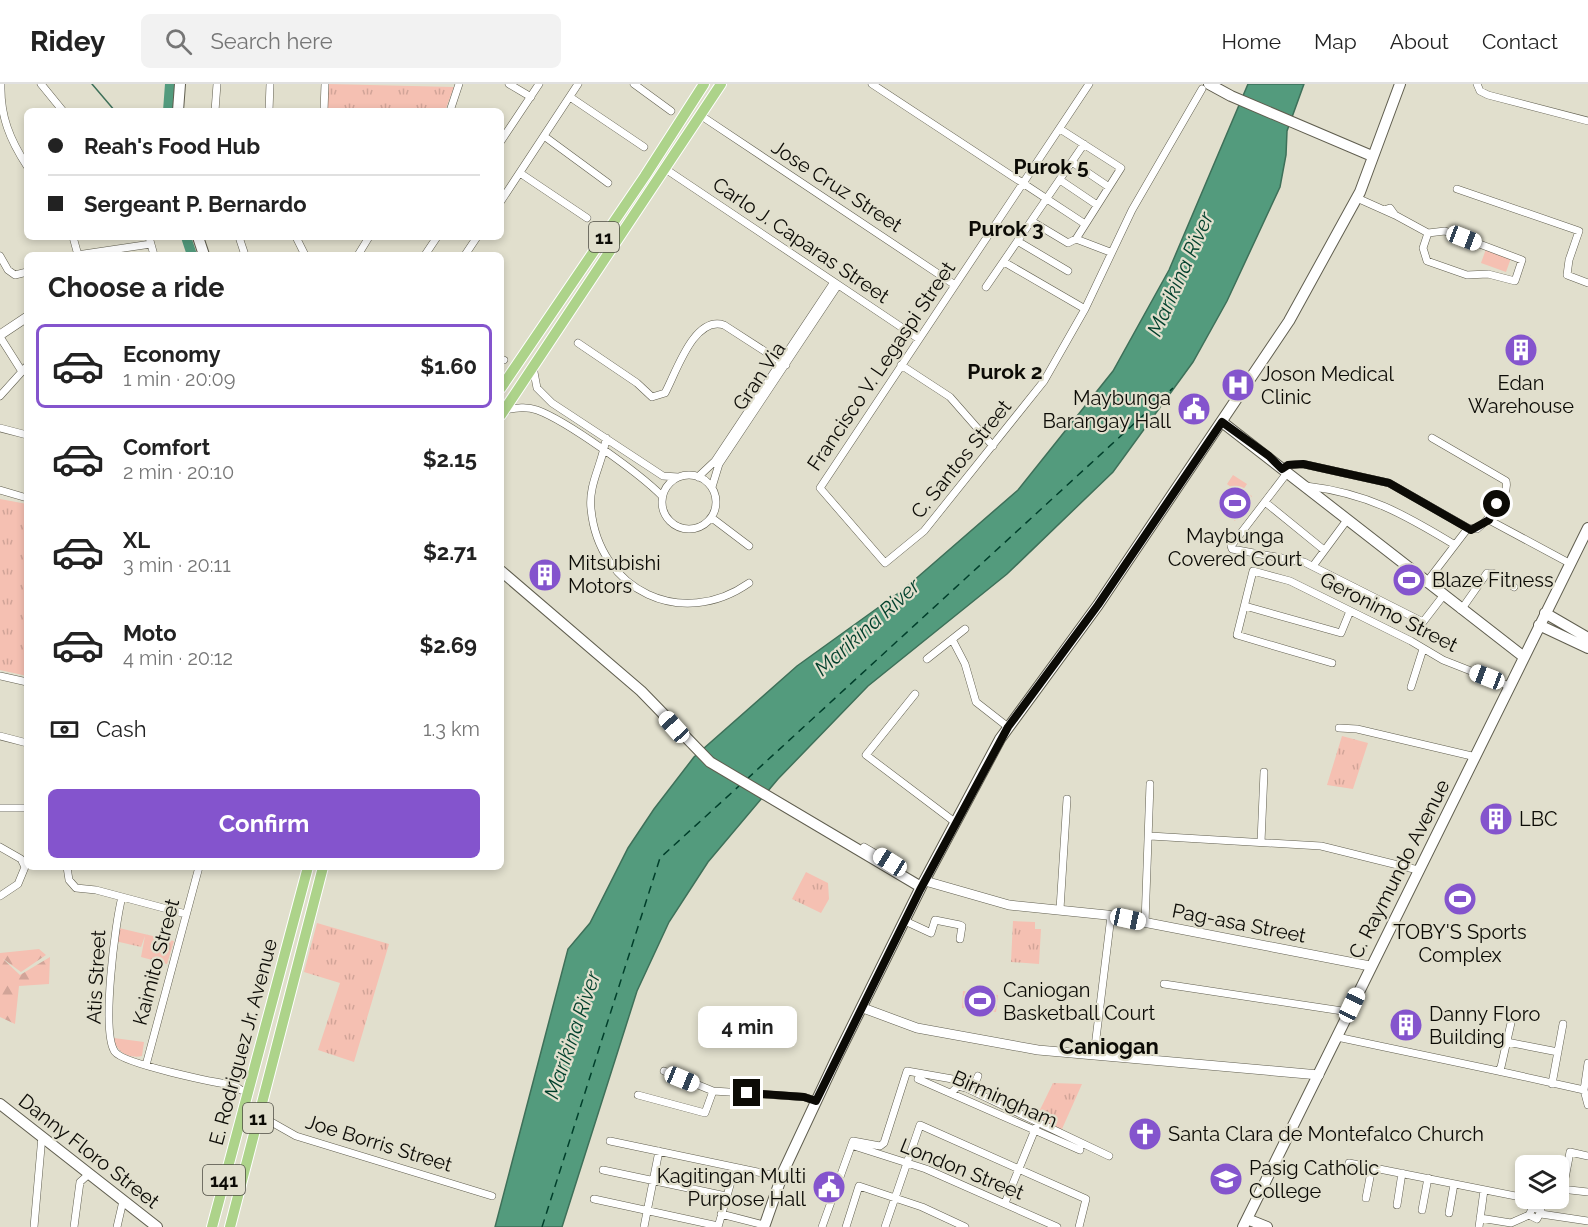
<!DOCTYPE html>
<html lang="en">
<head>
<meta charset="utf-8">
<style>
	:root { --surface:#fff; --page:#f2f2f2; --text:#222; --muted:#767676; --line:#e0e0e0; --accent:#8454cd }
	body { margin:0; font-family:Raleway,sans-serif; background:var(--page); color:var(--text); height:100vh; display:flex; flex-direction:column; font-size:22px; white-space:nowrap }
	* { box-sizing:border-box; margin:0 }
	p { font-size:20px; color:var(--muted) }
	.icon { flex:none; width:33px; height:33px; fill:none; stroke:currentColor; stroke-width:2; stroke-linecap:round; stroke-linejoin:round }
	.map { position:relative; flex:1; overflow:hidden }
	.details { position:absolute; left:24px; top:168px; width:480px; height:618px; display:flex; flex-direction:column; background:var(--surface); border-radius:9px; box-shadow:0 3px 9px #0003 }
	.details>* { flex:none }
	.top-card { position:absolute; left:24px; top:24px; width:480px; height:132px; border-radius:9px; box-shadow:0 3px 9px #0003; display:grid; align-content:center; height:132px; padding:0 24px; background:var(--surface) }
	.controls { position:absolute; left:1515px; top:1071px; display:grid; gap:12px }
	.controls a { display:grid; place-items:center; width:54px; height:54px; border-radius:9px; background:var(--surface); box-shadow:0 3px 9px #0003; font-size:30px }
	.end { position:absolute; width:27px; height:27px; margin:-14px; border:8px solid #0c0b06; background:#fff; box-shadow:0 0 0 3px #fff }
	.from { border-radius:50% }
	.bubble { position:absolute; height:42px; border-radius:9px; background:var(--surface); box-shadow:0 3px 9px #0003; font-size:20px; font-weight:700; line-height:42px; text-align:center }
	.car { position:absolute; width:18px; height:36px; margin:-18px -9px; border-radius:8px; box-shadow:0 0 4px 2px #0007; background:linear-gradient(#fff 24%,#345 0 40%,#fff 0 76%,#345 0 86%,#fff 0) }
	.top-card b { display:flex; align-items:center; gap:21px; height:57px; font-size:22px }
	.top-card b+b { border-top:2px solid var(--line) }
	.top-card i { width:15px; height:15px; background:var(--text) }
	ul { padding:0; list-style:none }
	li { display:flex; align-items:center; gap:18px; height:84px; margin:0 12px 9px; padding:0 12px; border:3px solid transparent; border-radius:9px }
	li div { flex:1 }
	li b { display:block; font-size:22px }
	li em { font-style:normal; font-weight:700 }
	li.selected { border-color:var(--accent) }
	li>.icon { width:54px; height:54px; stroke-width:1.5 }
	h2 { padding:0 24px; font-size:27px; line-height:72px }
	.pay { display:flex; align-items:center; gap:15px; height:66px; padding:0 24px; font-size:22px }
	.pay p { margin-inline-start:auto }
	.button { display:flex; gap:12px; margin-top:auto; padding:12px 24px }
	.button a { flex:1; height:69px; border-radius:9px; background:var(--accent); color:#fff; font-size:24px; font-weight:700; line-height:69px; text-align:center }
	header { display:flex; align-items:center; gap:36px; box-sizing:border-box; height:84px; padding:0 30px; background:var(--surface); border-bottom:2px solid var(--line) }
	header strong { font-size:28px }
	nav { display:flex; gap:33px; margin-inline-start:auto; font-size:21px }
	.search { width:420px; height:54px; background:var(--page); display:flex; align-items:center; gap:15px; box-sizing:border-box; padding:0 21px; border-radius:9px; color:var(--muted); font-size:22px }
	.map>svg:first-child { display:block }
	.grass { fill:url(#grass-tufts) }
	.forest { fill:url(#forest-firs) }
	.pitch { fill:#f5c0b2 }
	.water { fill:#539b7d; stroke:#3e7059; stroke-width:1.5 }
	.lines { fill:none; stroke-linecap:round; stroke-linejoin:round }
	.stream { stroke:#3e7059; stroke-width:1.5 }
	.river { stroke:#539b7d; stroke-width:10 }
	.ferry { stroke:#003f2b; stroke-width:1.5; stroke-dasharray:8 6; stroke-linecap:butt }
	.minor-casing { stroke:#605e4f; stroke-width:8 }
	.tertiary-casing { stroke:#605e4f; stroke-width:10 }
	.secondary-casing { stroke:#605e4f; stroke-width:12 }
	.primary-casing { stroke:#fff; stroke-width:12 }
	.minor { stroke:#fff; stroke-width:7 }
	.tertiary { stroke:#fff; stroke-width:9 }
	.secondary { stroke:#fff; stroke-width:10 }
	.primary { stroke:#add38a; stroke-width:10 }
	.route { stroke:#0c0b06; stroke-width:8 }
	.labels { text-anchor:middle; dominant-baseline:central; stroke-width:4.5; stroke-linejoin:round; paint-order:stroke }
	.shield { fill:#e1dfcd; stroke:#4c4b42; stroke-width:1.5 }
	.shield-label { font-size:18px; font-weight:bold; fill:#0c0b06 }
	.street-label { font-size:20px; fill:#0c0b06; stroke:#e1dfcd }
	.poi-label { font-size:20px; fill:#0c0b06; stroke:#e1dfcd; text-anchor:start }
	.neighbourhood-label { font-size:21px; font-weight:bold; fill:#0c0b06; stroke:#e1dfcd }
	.water-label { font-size:21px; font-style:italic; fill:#003f2b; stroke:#e1dfcd }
	.quarter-label { font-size:22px; font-weight:bold; fill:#0c0b06; stroke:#e1dfcd }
</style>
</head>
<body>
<header>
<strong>Ridey</strong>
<div class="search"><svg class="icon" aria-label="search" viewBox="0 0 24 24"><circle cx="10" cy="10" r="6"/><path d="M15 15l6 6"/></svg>Search here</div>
<nav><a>Home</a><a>Map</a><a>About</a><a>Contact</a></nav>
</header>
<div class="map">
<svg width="1588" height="1143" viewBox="0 0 1588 1143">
	<defs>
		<pattern id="grass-tufts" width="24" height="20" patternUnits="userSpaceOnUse" patternTransform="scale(1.5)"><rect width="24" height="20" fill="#f5c0b2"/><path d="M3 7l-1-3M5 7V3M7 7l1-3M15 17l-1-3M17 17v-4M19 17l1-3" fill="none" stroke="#d1a498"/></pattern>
		<pattern id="forest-firs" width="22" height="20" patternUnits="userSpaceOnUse" patternTransform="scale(1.5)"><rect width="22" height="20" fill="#f5c0b2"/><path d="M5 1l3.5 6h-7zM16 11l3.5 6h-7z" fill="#d1a498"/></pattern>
	</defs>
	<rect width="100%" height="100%" fill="#e1dfcd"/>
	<!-- grass -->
	<path class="grass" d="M328,0L454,3L445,27H326Z
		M0,415L27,420V592L0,586Z
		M1342,652L1368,659L1353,705L1327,701Z
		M806,788L828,799L829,815L821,829L792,815Z
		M1013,837L1035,838V845H1041L1039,880L1011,878Z
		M317,839L389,860L354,978L318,966L340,899L304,888Z
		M119,844L174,857L167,880L141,873L145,852L141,863L115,857Z
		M114,954L144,958L142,972C130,975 115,968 114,954Z
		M1053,999L1082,1000L1062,1045L1035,1036Z"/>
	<!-- forest -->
	<path class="forest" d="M39,865L46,871L21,888L2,874L20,891L50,873L49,900L19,902L15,940L0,933V869Z"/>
	<!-- pitch -->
	<path class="pitch" d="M1486,165L1511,174L1506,188L1481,179Z
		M1233,391L1247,400L1243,406L1252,412L1235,437L1219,426L1233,405L1227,400Z
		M963,907L998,911L996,928L962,924Z"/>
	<!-- water -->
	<path class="water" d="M1248,0H1304L1287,47L1286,71L1280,103L1227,217L1193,278L1113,388L1007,490L868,602L778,695L708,778L669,838L637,907L562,1143H495L568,865L590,839L628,764L654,725L694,673L797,582L904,505L1018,406L1113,287L1169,186Z"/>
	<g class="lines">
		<!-- stream -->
		<path class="stream" d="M92,0L115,27"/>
		<!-- river -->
		<path class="river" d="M168,27L170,0
			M186,153L192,171"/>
		<!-- ferry -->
		<path class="ferry" d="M747,695L1173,304
			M542,1143L660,774L739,702"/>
		<!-- minor casing -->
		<g class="minor-casing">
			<path id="minor" d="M1,0C0,32 10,56 27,82
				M41,0L63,27
				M509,0L531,13
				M634,0L671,27
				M872,0L1085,140
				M1089,0L820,404L885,479L924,447L1044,297L1085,225L1132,126L1202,5
				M1477,0L1480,7L1488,11L1588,37
				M570,13L644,63
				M215,27L217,0
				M269,27L270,0
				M324,27L325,0
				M450,27L459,0
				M700,31L955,201
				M1060,45L1121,84L1076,155
				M544,52L608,99
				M501,57L539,0
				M1072,78L1109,103
				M664,84L919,255
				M520,89L587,134
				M1060,96L1097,121
				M1457,105L1579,147L1569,176L1567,191L1588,199
				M1357,114L1395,131
				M501,117L578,0
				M1384,126L1390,124L1395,131L1428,149L1445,147L1522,176L1515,197L1488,190L1467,191L1427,177L1423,164L1428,149
				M1033,138L1068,159L1076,155L1110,168
				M73,153L78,171
				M149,153L154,171
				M239,153L245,171
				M296,153L305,171
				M1019,158L1068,187
				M77,171L151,160
				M358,171L369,153
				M425,171L437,153
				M465,171L477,153
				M0,172L8,186L15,191L27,188
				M1004,178L1085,225
				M986,203L1084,60
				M0,253L21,286L27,288
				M578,259L637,299L652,313L665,309C676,289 694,231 724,241L786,281
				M501,275L504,276
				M901,281L950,313L993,362
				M533,283L537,304L552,319L663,392L678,393
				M0,312L27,282
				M505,326C516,324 526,322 537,326C567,337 639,389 662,412
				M0,344L27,351
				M606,354C603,379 588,400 591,425C599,507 682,546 749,499
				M1282,385L1288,381L1303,380L1389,399L1468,444L1477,445C1488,436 1510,412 1506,397L1432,354
				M1287,389L1231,462L1232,465L1304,478L1423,538L1443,512
				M662 418a27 27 0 1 1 54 0a27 27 0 1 1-54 0Z
				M698,393L715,377L834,198
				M1306,402C1367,409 1404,430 1455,461
				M712,403L719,380L838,201
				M0,406L27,414
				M1265,418L1324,466
				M712,434L749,462
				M1489,436L1571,480
				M1313,482L1347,436
				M1426,499L1468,444
				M1245,522L1341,549L1350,527
				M1461,526L1487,489H1493L1514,503
				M952,555L965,580L976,618L1008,643
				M927,575L965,545
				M1332,579L1237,551L1253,487L1290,497L1411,557L1443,576L1509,602
				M0,592L27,598
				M1411,603L1423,565
				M915,610L866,671L956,739
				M1339,644L1357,645L1476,673
				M0,652L27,659
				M0,724H27
				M1150,752L1321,762L1418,786
				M1261,758L1264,688
				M0,763L21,775L25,783L18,800L0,812
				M864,763L888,777
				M67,783L69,796L76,804L96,806L186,830
				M122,813C115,839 101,949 115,968C124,980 216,999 234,1001L241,1006
				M1060,825L1067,715
				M905,837L931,849L935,836L960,841L962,842L960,855
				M1145,839L1150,700
				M1164,900L1349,928
				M1337,953L1498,987L1501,983L1511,939
				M1507,958L1558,968
				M1094,971L1111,832
				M1588,979L1584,1006L1588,1021
				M146,981L199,783
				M664,987L713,1007L804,1013L816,1017
				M1498,987L1584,1006
				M918,995L1080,1066
				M1552,1000L1563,940
				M951,1009L958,1002L966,1004L1109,1072
				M638,1011L705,1029L713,1007
				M259,1031L296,1052L492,1112
				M610,1057L781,1093
				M854,1062L926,1085L1057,1143
				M1349,1079L1526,1114
				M603,1086L726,1112
				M1561,1105L1588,1108
				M1563,1105L1570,1068L1588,1072
				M1366,1114L1372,1083
				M594,1115L718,1142
				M1005,1119L1036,1043
				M1397,1121L1402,1089
				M1422,1126L1428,1094
				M1449,1129L1454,1100
				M721,1130L764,1141
				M1541,1130L1588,1137
				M1480,1134L1511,1139L1529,1131L1533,1123L1541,1127L1537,1135L1529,1131
				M34,1143L42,1052
				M74,1143L80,1098L89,1090
				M117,1143L123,1117
				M644,1143L659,1067
				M718,1143L735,1084
				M822,1143L853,1057L880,1062L884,1059L907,987L975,999L978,992
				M846,1143L859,1102L922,1123L965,1143
				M885,1143L920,1041L1086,1115L1079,1143
				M1479,1143L1484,1106"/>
		</g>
		<!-- tertiary casing -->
		<g class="tertiary-casing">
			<path id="tertiary" d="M0,251L27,233
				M925,797L1009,821L1107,831L1370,882
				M863,924L917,944L1038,966L1319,991"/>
		</g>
		<!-- secondary casing -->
		<g class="secondary-casing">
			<path id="secondary" d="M1209,0L1231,12L1372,72
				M178,27L180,0
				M198,153L204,171
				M1222,338L1524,573
				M501,487L641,607L710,678L921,803
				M1545,529L1588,554
				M1539,541L1588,564
				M0,1020L157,1143
				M1247,1135L1267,1143
				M764,1143L784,1086L836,975L921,803L1000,655L1098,521L1289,237L1360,108L1400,0
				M1243,1143L1588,444"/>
		</g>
		<!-- primary casing -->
		<g class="primary-casing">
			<path id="primary" d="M501,304L645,92L704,0
				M501,331L721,0
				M212,1143L308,783
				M230,1143L323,783"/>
		</g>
		<!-- minor -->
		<use href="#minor" class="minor"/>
		<!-- tertiary -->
		<use href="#tertiary" class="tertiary"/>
		<!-- secondary -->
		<use href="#secondary" class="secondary"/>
		<!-- primary -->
		<use href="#primary" class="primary"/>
	</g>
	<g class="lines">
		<!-- route -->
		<path class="route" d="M747,1009L804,1013L816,1017L920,806L1008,643L1098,521L1222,338L1269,372L1282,385L1288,381L1303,380L1389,399L1471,446L1489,436L1497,420"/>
	</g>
	<!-- icons -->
	<defs>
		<g id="building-disc" transform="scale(1.725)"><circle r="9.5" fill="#8454cd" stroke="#e1dfcd"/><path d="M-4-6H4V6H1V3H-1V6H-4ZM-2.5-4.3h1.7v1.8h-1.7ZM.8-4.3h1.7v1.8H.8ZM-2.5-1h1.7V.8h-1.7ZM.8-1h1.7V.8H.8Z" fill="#fff"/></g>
		<g id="hospital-disc" transform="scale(1.725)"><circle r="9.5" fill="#8454cd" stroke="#e1dfcd"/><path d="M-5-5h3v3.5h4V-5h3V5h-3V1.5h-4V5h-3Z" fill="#fff"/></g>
		<g id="civic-disc" transform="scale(1.725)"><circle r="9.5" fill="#8454cd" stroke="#e1dfcd"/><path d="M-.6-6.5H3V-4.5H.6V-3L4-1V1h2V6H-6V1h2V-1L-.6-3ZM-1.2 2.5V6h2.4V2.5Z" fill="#fff"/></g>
		<g id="stadium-disc" transform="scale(1.725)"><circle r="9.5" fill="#8454cd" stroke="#e1dfcd"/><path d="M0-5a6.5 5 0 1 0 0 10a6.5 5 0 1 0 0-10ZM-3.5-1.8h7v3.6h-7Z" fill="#fff"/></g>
		<g id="church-disc" transform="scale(1.725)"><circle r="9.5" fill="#8454cd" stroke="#e1dfcd"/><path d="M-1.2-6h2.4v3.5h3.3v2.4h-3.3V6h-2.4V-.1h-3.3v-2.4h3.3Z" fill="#fff"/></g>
		<g id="university-disc" transform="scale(1.725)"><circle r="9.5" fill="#8454cd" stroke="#e1dfcd"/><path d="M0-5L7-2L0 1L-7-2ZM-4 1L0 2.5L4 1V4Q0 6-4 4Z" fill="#fff"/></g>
	</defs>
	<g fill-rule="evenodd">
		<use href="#building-disc" x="1521" y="266"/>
		<use href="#hospital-disc" x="1238" y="301"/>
		<use href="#civic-disc" x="1194" y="325"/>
		<use href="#stadium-disc" x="1235" y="419"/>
		<use href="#building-disc" x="545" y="491"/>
		<use href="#stadium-disc" x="1409" y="496"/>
		<use href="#building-disc" x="1496" y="735"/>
		<use href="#stadium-disc" x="1460" y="815"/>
		<use href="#stadium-disc" x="980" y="917"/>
		<use href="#building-disc" x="1406" y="941"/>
		<use href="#church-disc" x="1145" y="1050"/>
		<use href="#university-disc" x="1226" y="1095"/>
		<use href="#civic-disc" x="829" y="1103"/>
	</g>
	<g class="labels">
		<!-- shield labels -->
		<g class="shield">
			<rect x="589" y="138" width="30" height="30" rx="4.5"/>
			<rect x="243" y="1019" width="30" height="30" rx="4.5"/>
			<rect x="203" y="1081" width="42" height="30" rx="4.5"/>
		</g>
		<g class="shield-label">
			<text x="604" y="153">11</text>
			<text x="258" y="1034">11</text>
			<text x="224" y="1096">141</text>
		</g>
		<!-- street labels -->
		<g class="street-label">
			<text transform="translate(837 102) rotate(33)">Jose Cruz Street</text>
			<text transform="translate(801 156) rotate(34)">Carlo J. Caparas Street</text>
			<text transform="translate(881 282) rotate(-56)">Francisco V. Legaspi Street</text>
			<text transform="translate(759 292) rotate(-56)">Gran Via</text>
			<text transform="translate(961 375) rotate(-51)">C. Santos Street</text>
			<text transform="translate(1389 528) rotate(27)">Geronimo Street</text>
			<text transform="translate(1399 785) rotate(-63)">C. Raymundo Avenue</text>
			<text transform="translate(1239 839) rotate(11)">Pag-asa Street</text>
			<text transform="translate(156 878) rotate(-75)">Kaimito Street</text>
			<text transform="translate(96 893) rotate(-87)">Atis Street</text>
			<text transform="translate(243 958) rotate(-75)">E. Rodriguez Jr. Avenue</text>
			<text transform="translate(1005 1015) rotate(24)">Birmingham</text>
			<text transform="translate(379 1059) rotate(17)">Joe Borris Street</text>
			<text transform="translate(89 1067) rotate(38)">Danny Floro Street</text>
			<text transform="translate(962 1085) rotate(22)">London Street</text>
		</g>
		<!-- poi labels -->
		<g class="poi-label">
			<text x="1261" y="290">Joson Medical<tspan x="1261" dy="23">Clinic</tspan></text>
			<text x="1521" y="299" text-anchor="middle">Edan<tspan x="1521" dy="23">Warehouse</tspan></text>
			<text x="1171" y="314" text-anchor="end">Maybunga<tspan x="1171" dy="23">Barangay Hall</tspan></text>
			<text x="1235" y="452" text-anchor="middle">Maybunga<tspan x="1235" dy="23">Covered Court</tspan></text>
			<text x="568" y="479">Mitsubishi<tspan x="568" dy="23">Motors</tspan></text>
			<text x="1432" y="496">Blaze Fitness</text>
			<text x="1519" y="735">LBC</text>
			<text x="1460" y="848" text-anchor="middle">TOBY'S Sports<tspan x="1460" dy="23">Complex</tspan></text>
			<text x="1003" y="906">Caniogan<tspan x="1003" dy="23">Basketball Court</tspan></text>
			<text x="1429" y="930">Danny Floro<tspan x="1429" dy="23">Building</tspan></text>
			<text x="1168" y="1050">Santa Clara de Montefalco Church</text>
			<text x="1249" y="1084">Pasig Catholic<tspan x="1249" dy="23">College</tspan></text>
			<text x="806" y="1092" text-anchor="end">Kagitingan Multi<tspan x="806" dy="23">Purpose Hall</tspan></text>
		</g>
		<!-- neighbourhood labels -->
		<g class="neighbourhood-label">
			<text x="1051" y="82">Purok 5</text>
			<text x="1006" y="144">Purok 3</text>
			<text x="1005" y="287">Purok 2</text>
		</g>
		<!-- water labels -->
		<g class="water-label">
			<text transform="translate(1180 190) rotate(-66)">Marikina River</text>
			<text transform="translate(867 543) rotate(-42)">Marikina River</text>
			<text transform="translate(572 951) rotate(-71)">Marikina River</text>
		</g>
		<!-- quarter labels -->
		<g class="quarter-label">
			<text x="1109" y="962">Caniogan</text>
		</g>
	</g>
</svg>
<div class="controls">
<a><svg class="icon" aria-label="layers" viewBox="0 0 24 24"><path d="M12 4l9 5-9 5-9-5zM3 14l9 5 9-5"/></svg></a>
</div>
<i class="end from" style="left:1497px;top:420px"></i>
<i class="end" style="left:747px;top:1009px"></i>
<div class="bubble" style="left:698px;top:922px;width:99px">4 min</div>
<i class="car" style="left:1464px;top:154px;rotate:111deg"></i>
<i class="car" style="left:1487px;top:593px;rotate:291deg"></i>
<i class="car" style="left:674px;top:643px;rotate:318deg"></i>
<i class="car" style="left:890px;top:778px;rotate:302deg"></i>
<i class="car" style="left:1128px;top:835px;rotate:102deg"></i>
<i class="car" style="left:1352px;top:921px;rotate:25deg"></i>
<i class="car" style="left:682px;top:995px;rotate:112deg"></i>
<div class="top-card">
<b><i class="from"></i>Reah's Food Hub</b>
<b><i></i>Sergeant P. Bernardo</b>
</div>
<section class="details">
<h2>Choose a ride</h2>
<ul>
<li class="selected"><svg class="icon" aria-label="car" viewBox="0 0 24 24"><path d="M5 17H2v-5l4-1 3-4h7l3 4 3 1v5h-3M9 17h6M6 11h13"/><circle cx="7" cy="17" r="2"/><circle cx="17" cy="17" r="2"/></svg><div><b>Economy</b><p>1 min · 20:09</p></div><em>$1.60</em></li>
<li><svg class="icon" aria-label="car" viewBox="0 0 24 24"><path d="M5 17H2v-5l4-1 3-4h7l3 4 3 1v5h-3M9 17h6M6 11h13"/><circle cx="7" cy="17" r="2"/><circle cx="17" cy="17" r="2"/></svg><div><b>Comfort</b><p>2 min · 20:10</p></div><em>$2.15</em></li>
<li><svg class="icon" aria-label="car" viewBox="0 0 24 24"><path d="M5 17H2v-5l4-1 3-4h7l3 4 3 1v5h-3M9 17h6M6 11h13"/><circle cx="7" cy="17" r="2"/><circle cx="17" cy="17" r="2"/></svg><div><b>XL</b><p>3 min · 20:11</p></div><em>$2.71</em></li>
<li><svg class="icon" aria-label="car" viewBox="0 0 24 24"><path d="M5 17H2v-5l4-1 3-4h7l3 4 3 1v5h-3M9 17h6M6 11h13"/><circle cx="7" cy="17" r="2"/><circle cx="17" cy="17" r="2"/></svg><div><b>Moto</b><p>4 min · 20:12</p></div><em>$2.69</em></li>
</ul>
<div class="pay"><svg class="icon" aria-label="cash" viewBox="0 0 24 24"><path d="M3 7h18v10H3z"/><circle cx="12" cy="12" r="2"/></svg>Cash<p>1.3 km</p></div>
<div class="button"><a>Confirm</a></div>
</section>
</div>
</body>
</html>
